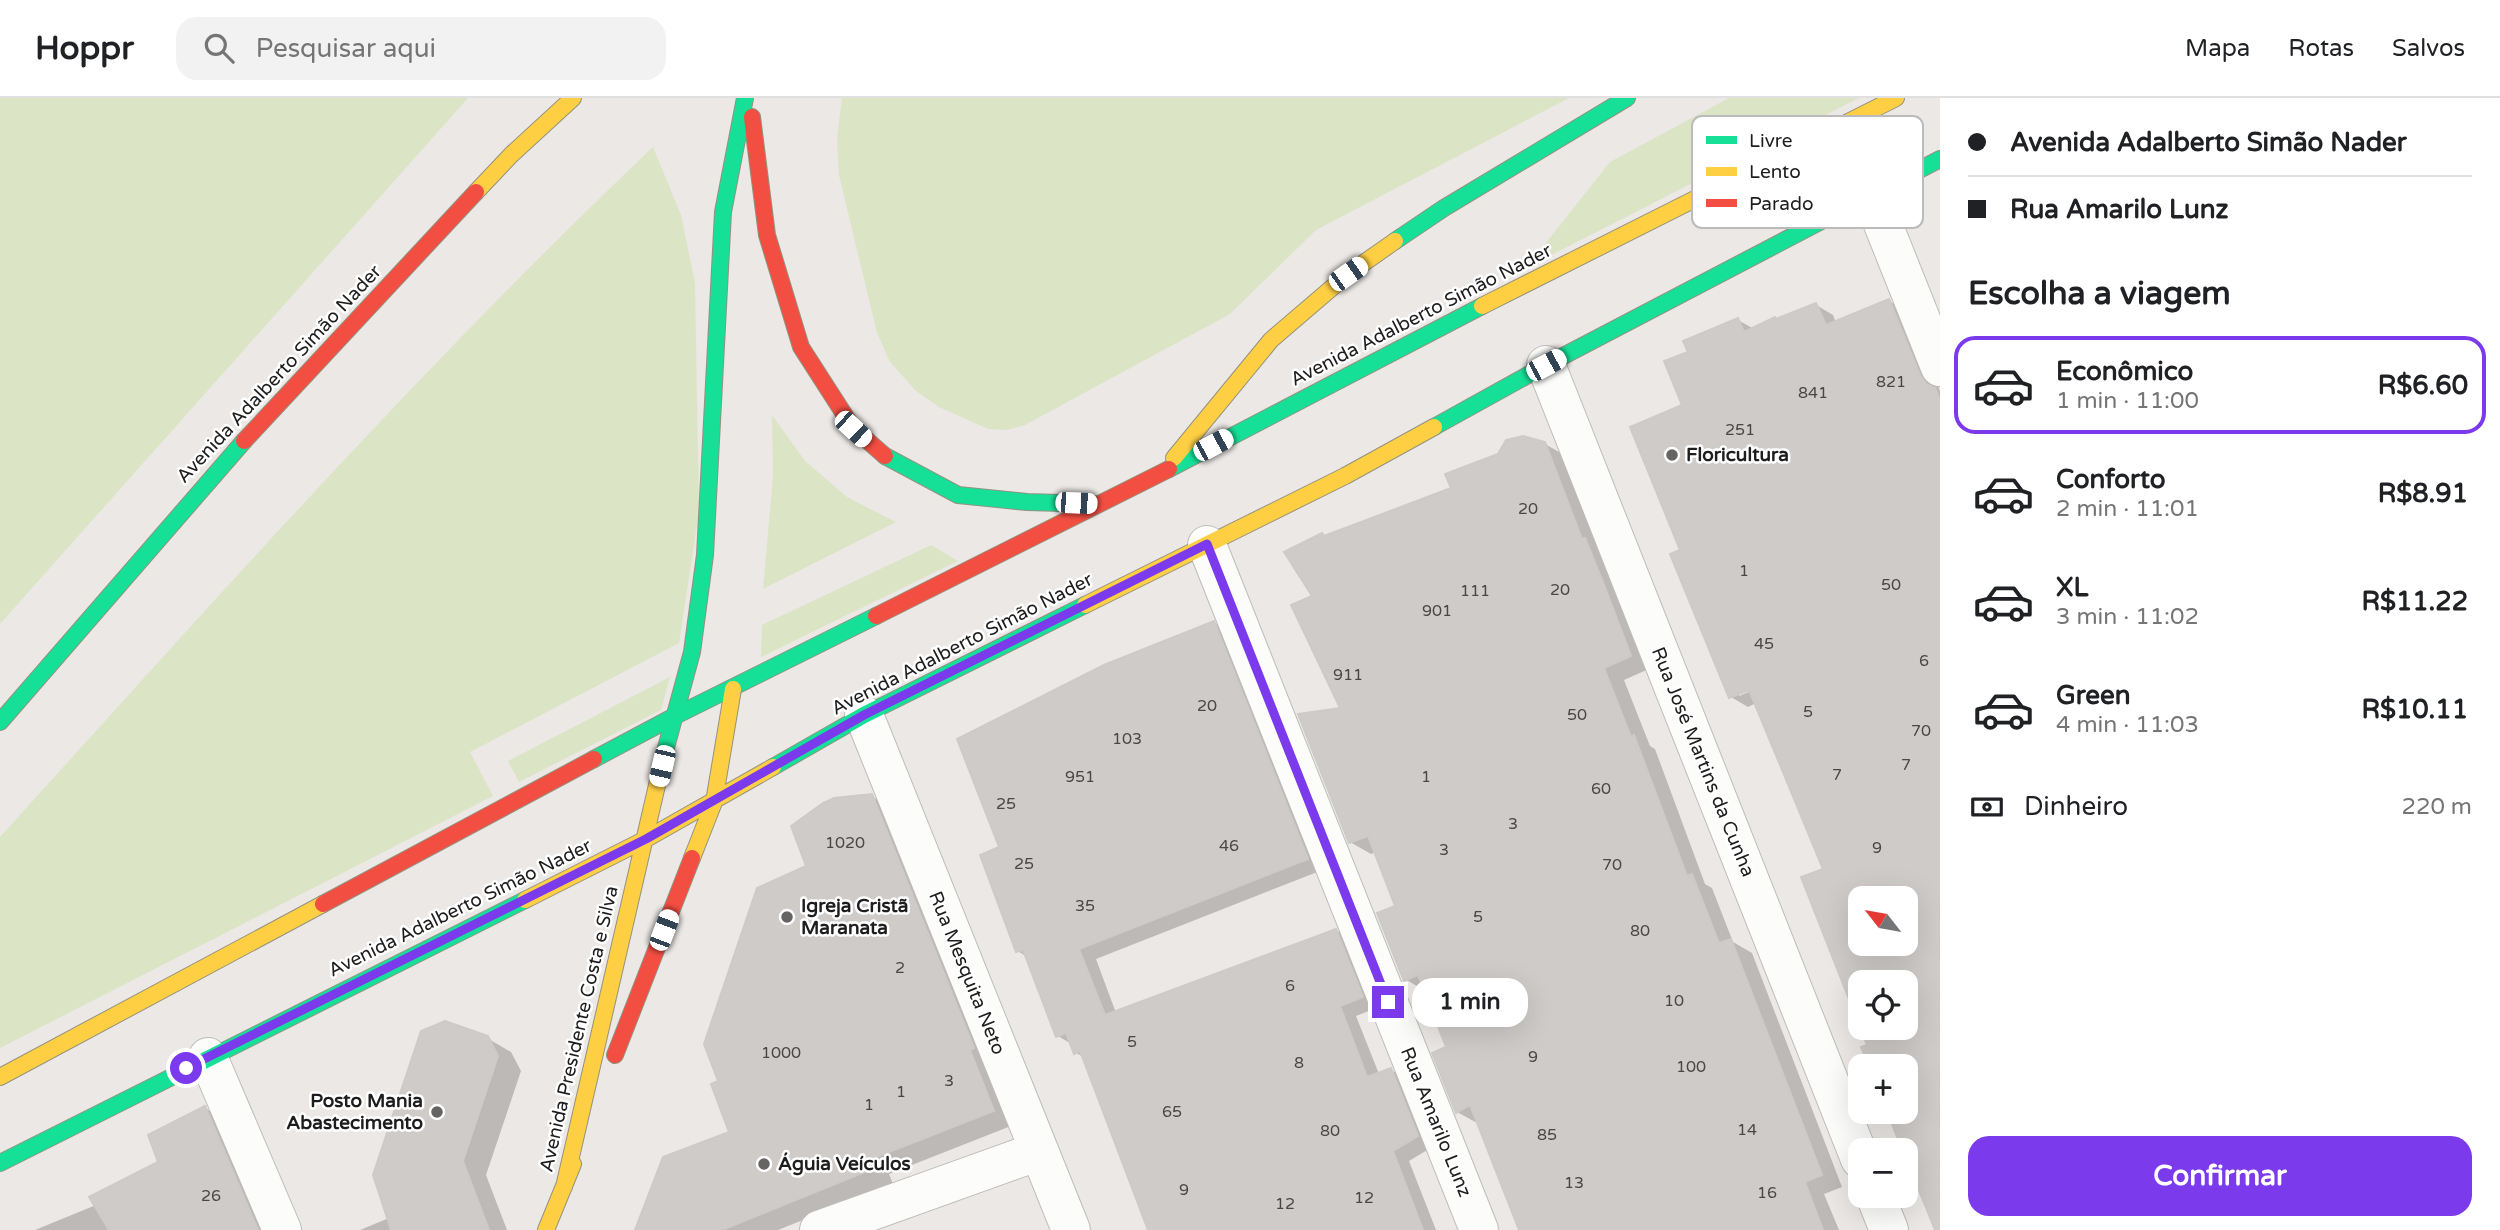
<!DOCTYPE html>
<html lang="pt">
<head>
<meta charset="utf-8">
<style>
	:root { --surface:#fff; --page:#f2f2f2; --text:#202124; --muted:#757577; --line:#e0e0e0; --accent:#7c3aed }
	body { margin:0; font-family:"Varela Round",sans-serif; background:var(--page); color:var(--text); height:100vh; display:flex; flex-direction:column; font-size:26px; white-space:nowrap }
	* { box-sizing:border-box; margin:0 }
	p { font-size:23px; color:var(--muted) }
	.icon { flex:none; width:38px; height:38px; fill:none; stroke:currentColor; stroke-width:2; stroke-linecap:round; stroke-linejoin:round }
	.map { position:relative; flex:1; overflow:hidden }
	.side { display:flex; flex-direction:column; background:var(--surface); width:560px }
	.side>* { flex:none }
	.banner { display:grid; align-content:center; height:154px; padding:0 28px; background:var(--surface) }
	.needle { width:46px; rotate:301deg }
	.buttons { position:absolute; left:1848px; top:788px; display:grid; gap:14px }
	.buttons a { display:grid; place-items:center; width:70px; height:70px; border-radius:14px; background:var(--surface); box-shadow:0 7px 28px #0002; font-size:35px }
	.end { position:absolute; width:32px; height:32px; margin:-16px; border:9px solid #7c3aed; background:#fff; box-shadow:0 0 0 4px #fff }
	.from { border-radius:50% }
	.bubble { position:absolute; height:49px; border-radius:21px; background:var(--surface); box-shadow:0 7px 28px #0002; font-size:23px; font-weight:800; line-height:49px; text-align:center }
	.car { position:absolute; width:21px; height:42px; margin:-21px -10px; border-radius:9px; box-shadow:0 0 5px 2px #0007; background:linear-gradient(#fff 24%,#345 0 40%,#fff 0 76%,#345 0 86%,#fff 0) }
	.banner b { display:flex; align-items:center; gap:24px; height:66px; font-size:26px }
	.banner b+b { border-top:2px solid var(--line) }
	.banner i { width:18px; height:18px; background:var(--text) }
	ul { padding:0; list-style:none }
	li { display:flex; align-items:center; gap:21px; height:98px; margin:0 14px 10px; padding:0 14px; border:4px solid transparent; border-radius:21px }
	li div { flex:1 }
	li b { display:block; font-size:26px }
	li em { font-style:normal; font-weight:800 }
	li.selected { border-color:var(--accent) }
	li>.icon { width:63px; height:63px; stroke-width:1.5 }
	h2 { padding:0 28px; font-size:32px; line-height:84px }
	.pay { display:flex; align-items:center; gap:18px; height:77px; padding:0 28px; font-size:26px }
	.pay p { margin-inline-start:auto }
	.primary-button { display:flex; gap:14px; margin-top:auto; padding:14px 28px }
	.primary-button a { flex:1; height:80px; border-radius:21px; background:var(--accent); color:#fff; font-size:28px; font-weight:800; line-height:80px; text-align:center }
	header { display:flex; align-items:center; gap:42px; box-sizing:border-box; height:98px; padding:0 35px; background:var(--surface); border-bottom:2px solid var(--line) }
	header strong { font-size:33px }
	nav { display:flex; gap:38px; margin-inline-start:auto; font-size:24px }
	.search { width:490px; height:63px; background:var(--page); display:flex; align-items:center; gap:18px; box-sizing:border-box; padding:0 24px; border-radius:21px; color:var(--muted); font-size:26px }
	main { display:flex; flex:1; min-height:0 }
	.map>svg:first-child { display:block }
	.grass { fill:#dbe5c6 }
	.shadow { fill:#0003; fill-rule:evenodd }
	.building { fill:#cecbc8; stroke:#cecac7; stroke-width:2; fill-rule:evenodd }
	.lines { fill:none; stroke-linecap:round; stroke-linejoin:round }
	.street-casing { stroke:#bebdbc; stroke-width:40 }
	.fast-casing { stroke:#93927f; stroke-width:18 }
	.slow-casing { stroke:#93927f; stroke-width:18 }
	.jam-casing { stroke:#93927f; stroke-width:18 }
	.street { stroke:#fcfcfb; stroke-width:38 }
	.fast { stroke:#16e098; stroke-width:16 }
	.slow { stroke:#ffcf43; stroke-width:16 }
	.jam { stroke:#f24e42; stroke-width:16 }
	.route { stroke:#7c3aed; stroke-width:9 }
	.poi-dot { fill:#656463; stroke:#fff; stroke-width:2.5 }
	.labels { text-anchor:middle; dominant-baseline:central; stroke-width:5; stroke-linejoin:round; paint-order:stroke }
	.number-label { font-size:16px; fill:#494848 }
	.street-label { font-size:19px; fill:#1d1d1d; stroke:#fff }
	.poi-label { font-size:19px; font-weight:bold; fill:#1d1d1d; stroke:#fff; text-anchor:start }
	.key { fill:#fff; stroke:#bbb; stroke-width:2 }
	.key-label { font-size:19px; fill:#1d1d1d }
</style>
</head>
<body>
<header>
<strong>Hoppr</strong>
<div class="search"><svg class="icon" aria-label="search" viewBox="0 0 24 24"><circle cx="10" cy="10" r="6"/><path d="M15 15l6 6"/></svg>Pesquisar aqui</div>
<nav><a>Mapa</a><a>Rotas</a><a>Salvos</a></nav>
</header>
<main>
<div class="map">
<svg width="1940" height="1132" viewBox="0 0 1940 1132">
	<rect width="100%" height="100%" fill="#ebe8e5"/>
	<!-- grass -->
	<path class="grass" d="M0,0H468L0,526Z
		M842,0H1569L1316,132L1230,216L1025,327L1007,332L988,331L939,309L916,293L890,264L877,235L839,77L837,40Z
		M1729,0H1859L1526,170L1610,64Z
		M653,49L681,117L695,185L699,414L679,545L470,654L493,698L0,950V739C213,504 423,267 653,49Z
		M772,317L805,363L847,399L896,424L763,491L773,379Z
		M931,447L958,463L761,559L762,527Z
		M670,579L661,612L519,684L508,663Z"/>
	<!-- shadow -->
	<path class="shadow" d="M1889,203L1906,213L1940,293V1132H1936L1906,1056V884H1860V926L1803,780L1825,772L1756,605L1748,609L1731,599L1682,453L1684,308L1690,255L1738,222L1754,231L1816,207L1833,217L1836,225ZM1757,587L1758,590L1739,598V594ZM1860,800H1906V845H1860Z
		M1545,346L1566,358L1651,570L1624,582L1650,648L1655,651L1705,786L1712,790L1733,844L1752,855L1842,1089L1824,1096L1839,1132H1521L1479,1026L1457,1014L1449,950L1427,894L1405,881L1397,809L1376,754L1371,756L1350,744L1343,612L1315,499L1326,439L1453,391Z
		M1214,525L1231,535L1325,771L1096,861L1116,915L1336,832L1353,842L1379,909L1356,918L1379,976L1391,972L1408,982L1434,1048L1409,1063L1436,1132H1151L1084,959L1076,955L1073,947L1058,938L1027,859L1018,853L1002,750Z
		M871,698L895,712L1016,1026L889,1076L893,1086L778,1132H636L731,1035L721,984L808,769Z
		M487,940L511,954L521,973L486,1077L507,1132H360L389,1120Z
		M205,1010L234,1027L279,1132H35L96,1107L160,1065Z"/>
	<!-- building -->
	<path class="building" d="M1889,201L1920,277L1926,286L1935,290L1940,302V1132H1935L1906,1060V1052H1902L1887,1013H1906V968H1869L1861,949L1867,947L1801,779L1823,771L1749,592L1729,600L1670,456L1680,452L1630,329L1682,307L1664,263L1688,254L1683,243L1738,220L1744,234L1775,219L1776,221L1816,205L1826,227ZM1860,800H1906V845H1860ZM1860,884H1906V929H1860Z
		M1523,338L1545,344L1582,441L1585,440L1603,484L1631,558L1604,570L1631,639L1634,637L1687,778L1692,776L1719,845L1731,841L1822,1077L1805,1084L1823,1132H1519L1470,1007L1456,1015L1432,955L1446,949L1418,877L1404,883L1377,815L1395,808L1368,738L1349,745L1298,616L1340,610L1291,507L1312,498L1284,454L1322,435L1324,438L1451,390L1445,376L1498,356L1506,342Z
		M1214,523L1308,761L1079,851L1105,917L1336,831L1363,899L1340,908L1367,979L1391,970L1418,1038L1393,1053L1423,1132H1148L1080,953L1074,956L1066,935L1056,939L1023,852L1016,854L980,757L999,749L957,641L1104,567Z
		M872,696L974,950L970,952L994,1013L866,1063L870,1072L722,1132H635L663,1059L729,1034L711,986L718,983L704,946L757,790L806,768L791,728L823,705L834,700Z
		M445,923L488,938L498,958L463,1063L489,1132H391L373,1077L421,933Z
		M205,1008L258,1132H109L89,1099L158,1064L148,1037Z"/>
	<g class="lines">
		<!-- street casing -->
		<g class="street-casing">
			<path id="street" d="M1871,96L1940,269
				M1546,267L1860,1061
				M1207,447L1479,1132
				M864,617L1071,1132
				M208,959L282,1132
				M1875,1097L1889,1132
				M819,1132L1039,1053"/>
		</g>
		<!-- fast casing -->
		<g class="fast-casing">
			<path id="fast" d="M1395,143L1444,110L1627,0
				M1434,329L1546,267L1940,61
				M885,358L958,397L1027,404L1095,406
				M1169,371L1482,208
				M0,624L244,343
				M664,657L692,554L705,457L723,114L745,0
				M594,661L673,619L876,518
				M773,669L864,617L1085,507
				M0,1065L525,802"/>
		</g>
		<!-- slow casing -->
		<g class="slow-casing">
			<path id="slow" d="M476,94L512,56L573,0
				M1482,208L1896,0
				M1174,360L1271,242L1348,176L1395,143
				M1085,507L1345,378L1434,329
				M692,760L714,704L733,591
				M525,802L646,741L773,669
				M0,979L323,806
				M564,1089L664,657
				M546,1132L573,1066"/>
		</g>
		<!-- jam casing -->
		<g class="jam-casing">
			<path id="jam" d="M752,19L767,137L801,249L853,330L885,358
				M244,343L476,94
				M876,518L1169,371
				M323,806L594,661
				M615,957L692,760"/>
		</g>
		<!-- street -->
		<use href="#street" class="street"/>
		<!-- fast -->
		<use href="#fast" class="fast"/>
		<!-- slow -->
		<use href="#slow" class="slow"/>
		<!-- jam -->
		<use href="#jam" class="jam"/>
	</g>
	<g class="lines">
		<!-- route -->
		<path class="route" d="M186,970L646,741L864,617L1207,446L1388,904"/>
	</g>
	<!-- markers -->
	<g class="poi-dot">
		<circle cx="1672" cy="357" r="7"/>
		<circle cx="787" cy="819" r="7"/>
		<circle cx="437" cy="1014" r="7"/>
		<circle cx="764" cy="1066" r="7"/>
	</g>
	<g class="labels">
		<!-- number labels -->
		<g class="number-label">
			<text x="1891" y="284">821</text>
			<text x="1813" y="295">841</text>
			<text x="1740" y="332">251</text>
			<text x="1528" y="411">20</text>
			<text x="1744" y="473">1</text>
			<text x="1891" y="487">50</text>
			<text x="1560" y="492">20</text>
			<text x="1475" y="493">111</text>
			<text x="1437" y="513">901</text>
			<text x="1764" y="546">45</text>
			<text x="1924" y="563">6</text>
			<text x="1348" y="577">911</text>
			<text x="1207" y="608">20</text>
			<text x="1808" y="614">5</text>
			<text x="1577" y="617">50</text>
			<text x="1921" y="633">70</text>
			<text x="1127" y="641">103</text>
			<text x="1906" y="667">7</text>
			<text x="1837" y="677">7</text>
			<text x="1080" y="679">951</text>
			<text x="1426" y="679">1</text>
			<text x="1601" y="691">60</text>
			<text x="1006" y="706">25</text>
			<text x="1513" y="726">3</text>
			<text x="845" y="745">1020</text>
			<text x="1229" y="748">46</text>
			<text x="1877" y="750">9</text>
			<text x="1444" y="752">3</text>
			<text x="1024" y="766">25</text>
			<text x="1612" y="767">70</text>
			<text x="1085" y="808">35</text>
			<text x="1478" y="819">5</text>
			<text x="1640" y="833">80</text>
			<text x="900" y="870">2</text>
			<text x="1290" y="888">6</text>
			<text x="1674" y="903">10</text>
			<text x="1132" y="944">5</text>
			<text x="781" y="955">1000</text>
			<text x="1533" y="959">9</text>
			<text x="1299" y="965">8</text>
			<text x="1691" y="969">100</text>
			<text x="949" y="983">3</text>
			<text x="901" y="994">1</text>
			<text x="869" y="1007">1</text>
			<text x="1172" y="1014">65</text>
			<text x="1747" y="1032">14</text>
			<text x="1330" y="1033">80</text>
			<text x="1547" y="1037">85</text>
			<text x="1574" y="1085">13</text>
			<text x="1184" y="1092">9</text>
			<text x="1767" y="1095">16</text>
			<text x="211" y="1098">26</text>
			<text x="1364" y="1100">12</text>
			<text x="1285" y="1106">12</text>
		</g>
		<!-- street labels -->
		<g class="street-label">
			<text transform="translate(1421 217) rotate(-27)">Avenida Adalberto Simão Nader</text>
			<text transform="translate(279 276) rotate(-47)">Avenida Adalberto Simão Nader</text>
			<text transform="translate(962 546) rotate(-27)">Avenida Adalberto Simão Nader</text>
			<text transform="translate(1703 664) rotate(68)">Rua José Martins da Cunha</text>
			<text transform="translate(460 810) rotate(-26)">Avenida Adalberto Simão Nader</text>
			<text transform="translate(967 875) rotate(68)">Rua Mesquita Neto</text>
			<text transform="translate(579 931) rotate(-77)">Avenida Presidente Costa e Silva</text>
			<text transform="translate(1436 1024) rotate(68)">Rua Amarilo Lunz</text>
		</g>
		<!-- poi labels -->
		<g class="poi-label">
			<text x="1686" y="357">Floricultura</text>
			<text x="801" y="808">Igreja Cristã<tspan x="801" dy="22">Maranata</tspan></text>
			<text x="423" y="1003" text-anchor="end">Posto Mania<tspan x="423" dy="22">Abastecimento</tspan></text>
			<text x="778" y="1066">Águia Veículos</text>
		</g>
	</g>
	<!-- legend -->
	<rect x="1692" y="18" width="231" height="112" rx="10" class="key"/>
	<rect x="1706" y="38" width="31" height="8" fill="#16e098"/>
	<rect x="1706" y="69" width="31" height="9" fill="#ffcf43"/>
	<rect x="1706" y="101" width="31" height="8" fill="#f24e42"/>
	<g class="key-label">
		<text x="1749" y="49">Livre</text>
		<text x="1749" y="80">Lento</text>
		<text x="1749" y="112">Parado</text>
	</g>
</svg>
<div class="buttons">
<a><svg class="needle" viewBox="-14 -14 28 28"><path d="M0-13l5 13h-10z" fill="#e53935"/><path d="M0 13l5-13h-10z" fill="#757577"/></svg></a>
<a><svg class="icon" aria-label="locate" viewBox="0 0 24 24"><circle cx="12" cy="12" r="6"/><path d="M12 2v4M12 18v4M2 12h4M18 12h4"/></svg></a>
<a>+</a>
<a>−</a>
</div>
<i class="end from" style="left:186px;top:970px"></i>
<i class="end" style="left:1388px;top:904px"></i>
<div class="bubble" style="left:1412px;top:880px;width:116px">1 min</div>
<i class="car" style="left:1348px;top:176px;rotate:55deg"></i>
<i class="car" style="left:1546px;top:267px;rotate:62deg"></i>
<i class="car" style="left:853px;top:331px;rotate:133deg"></i>
<i class="car" style="left:1213px;top:347px;rotate:62deg"></i>
<i class="car" style="left:1076px;top:405px;rotate:92deg"></i>
<i class="car" style="left:662px;top:668px;rotate:193deg"></i>
<i class="car" style="left:664px;top:832px;rotate:21deg"></i>
</div>
<section class="side">
<div class="banner">
<b><i class="from"></i>Avenida Adalberto Simão Nader</b>
<b><i></i>Rua Amarilo Lunz</b>
</div>
<h2>Escolha a viagem</h2>
<ul>
<li class="selected"><svg class="icon" aria-label="car" viewBox="0 0 24 24"><path d="M5 17H2v-5l4-1 3-4h7l3 4 3 1v5h-3M9 17h6M6 11h13"/><circle cx="7" cy="17" r="2"/><circle cx="17" cy="17" r="2"/></svg><div><b>Econômico</b><p>1 min · 11:00</p></div><em>R$6.60</em></li>
<li><svg class="icon" aria-label="car" viewBox="0 0 24 24"><path d="M5 17H2v-5l4-1 3-4h7l3 4 3 1v5h-3M9 17h6M6 11h13"/><circle cx="7" cy="17" r="2"/><circle cx="17" cy="17" r="2"/></svg><div><b>Conforto</b><p>2 min · 11:01</p></div><em>R$8.91</em></li>
<li><svg class="icon" aria-label="car" viewBox="0 0 24 24"><path d="M5 17H2v-5l4-1 3-4h7l3 4 3 1v5h-3M9 17h6M6 11h13"/><circle cx="7" cy="17" r="2"/><circle cx="17" cy="17" r="2"/></svg><div><b>XL</b><p>3 min · 11:02</p></div><em>R$11.22</em></li>
<li><svg class="icon" aria-label="car" viewBox="0 0 24 24"><path d="M5 17H2v-5l4-1 3-4h7l3 4 3 1v5h-3M9 17h6M6 11h13"/><circle cx="7" cy="17" r="2"/><circle cx="17" cy="17" r="2"/></svg><div><b>Green</b><p>4 min · 11:03</p></div><em>R$10.11</em></li>
</ul>
<div class="pay"><svg class="icon" aria-label="cash" viewBox="0 0 24 24"><path d="M3 7h18v10H3z"/><circle cx="12" cy="12" r="2"/></svg>Dinheiro<p>220 m</p></div>
<div class="primary-button"><a>Confirmar</a></div>
</section>
</main>
</body>
</html>
